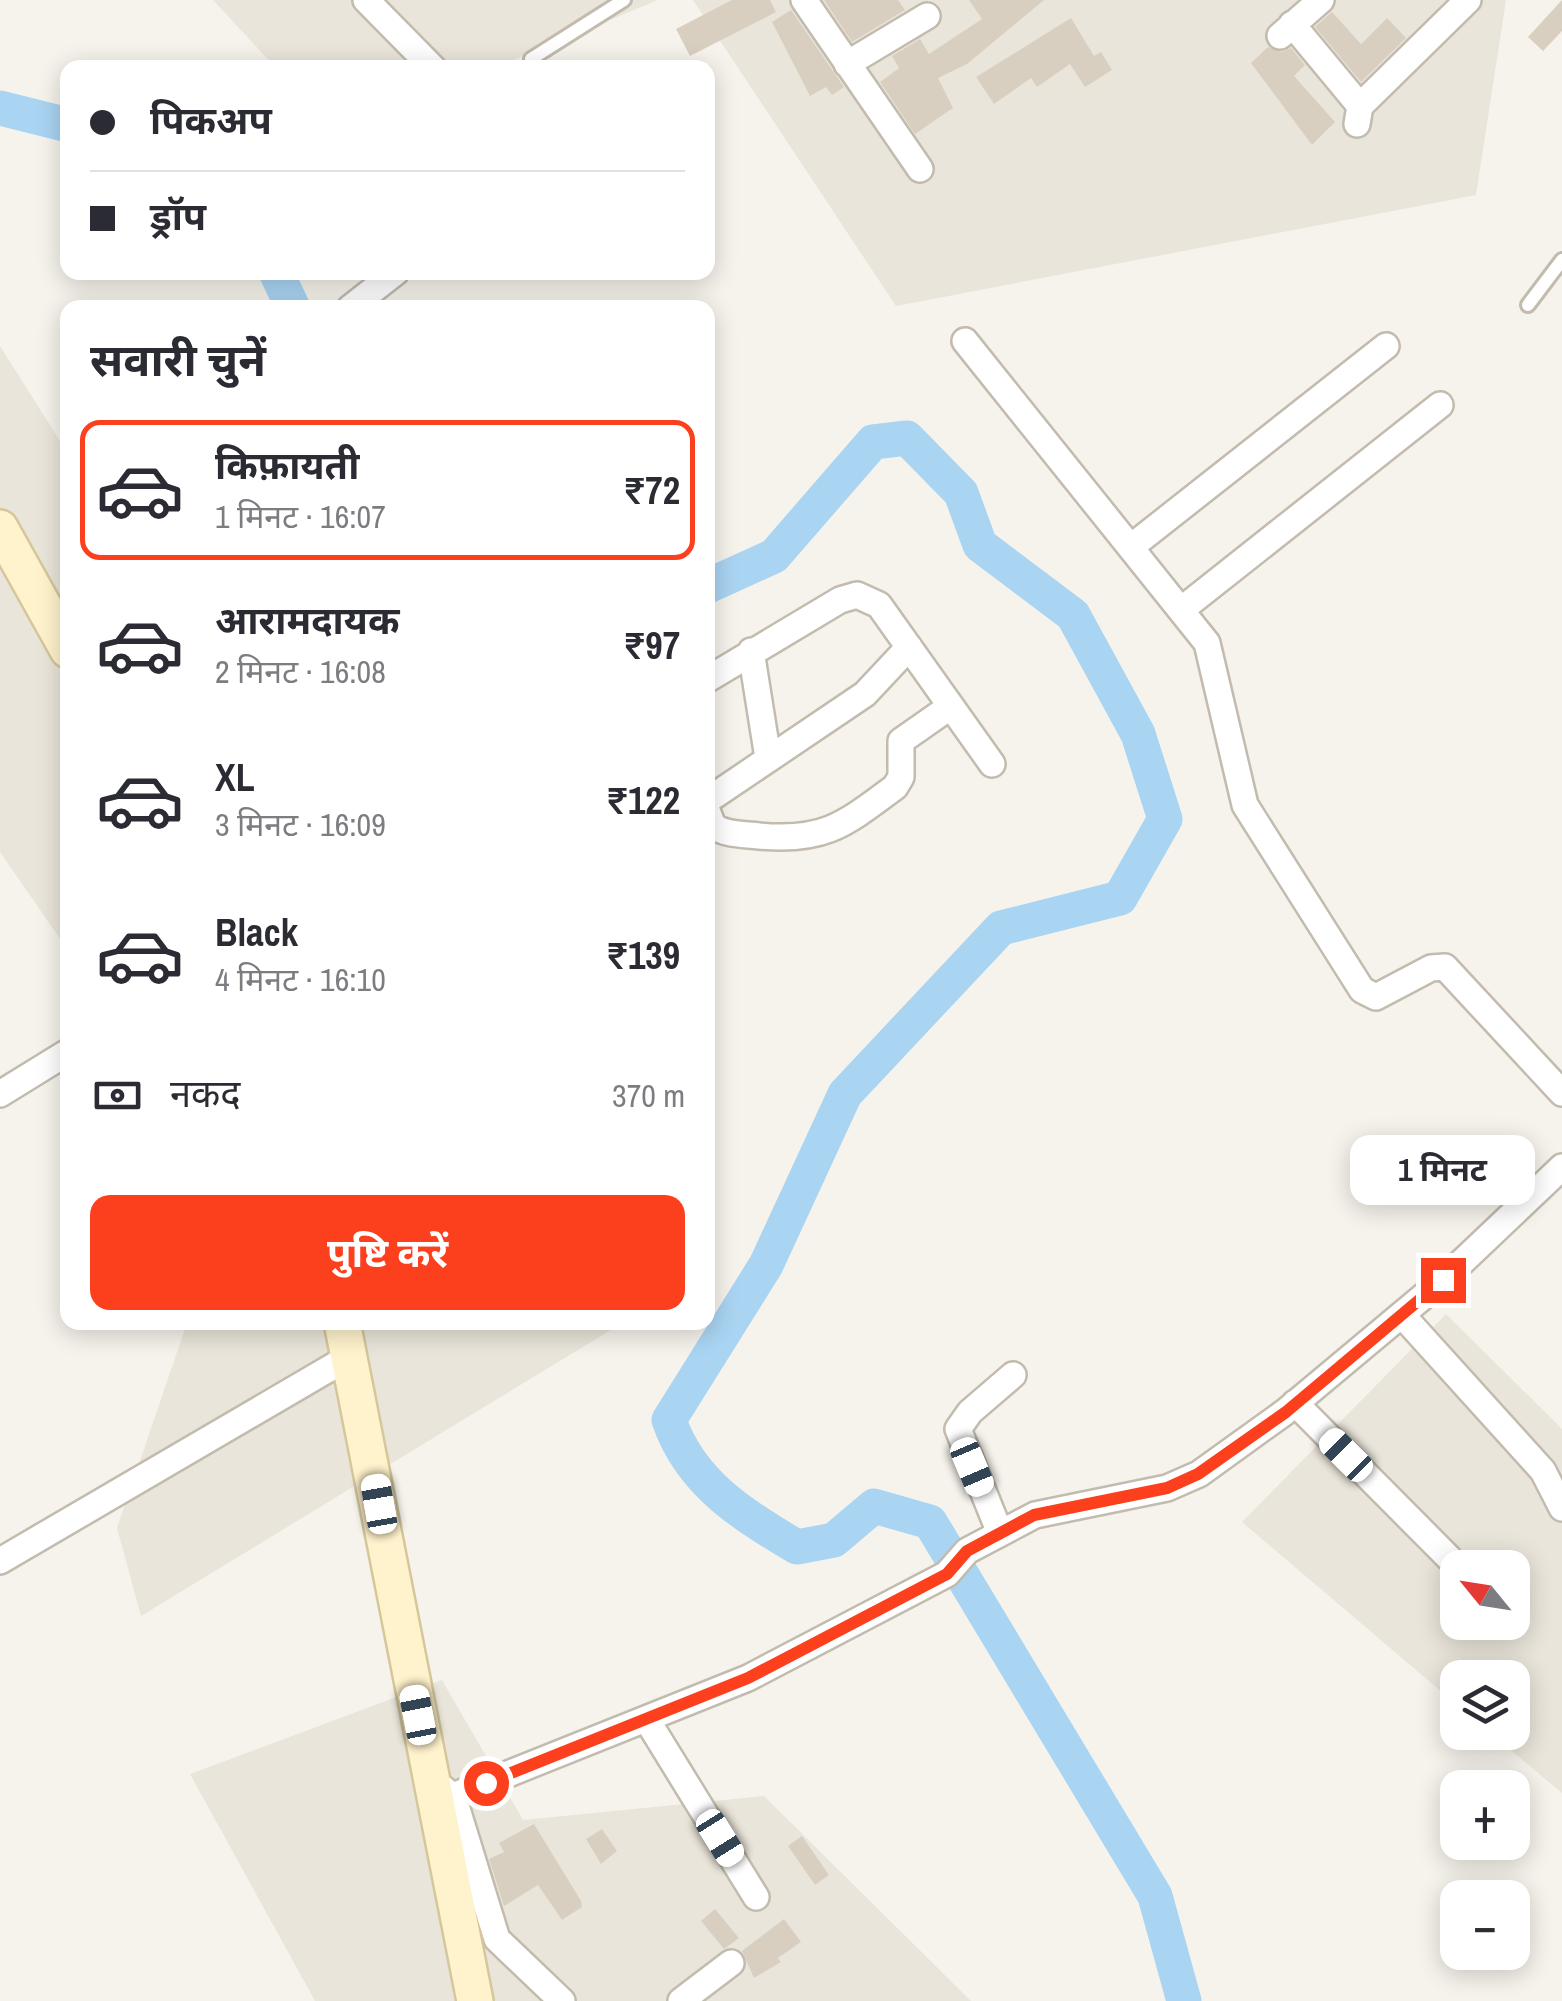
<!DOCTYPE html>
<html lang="hi">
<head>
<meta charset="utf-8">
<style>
	:root { --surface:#fff; --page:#f2f2f3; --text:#2b2b33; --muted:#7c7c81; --line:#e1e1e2; --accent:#fc3f1d }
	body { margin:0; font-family:"Archivo Narrow","Noto Sans Devanagari",sans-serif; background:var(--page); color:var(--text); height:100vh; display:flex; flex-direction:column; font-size:38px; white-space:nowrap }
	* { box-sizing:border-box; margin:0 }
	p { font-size:32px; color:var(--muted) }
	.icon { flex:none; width:55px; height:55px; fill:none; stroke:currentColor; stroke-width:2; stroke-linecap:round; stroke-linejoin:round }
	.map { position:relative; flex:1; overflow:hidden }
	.side { position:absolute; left:60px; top:300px; width:655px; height:1030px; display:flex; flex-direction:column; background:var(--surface); border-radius:20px; box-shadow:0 5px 25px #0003 }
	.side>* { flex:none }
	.hud { position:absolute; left:60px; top:60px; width:655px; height:220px; border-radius:20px; box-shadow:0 5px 25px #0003; display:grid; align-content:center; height:220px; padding:0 30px; background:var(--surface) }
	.needle { width:65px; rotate:300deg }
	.buttons { position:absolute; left:1440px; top:1550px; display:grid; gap:20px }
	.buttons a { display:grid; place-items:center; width:90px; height:90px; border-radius:20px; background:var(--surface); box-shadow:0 5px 25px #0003; font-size:50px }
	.end { position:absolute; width:45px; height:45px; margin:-22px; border:12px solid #fc3f1d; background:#fff; box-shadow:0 0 0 5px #fff }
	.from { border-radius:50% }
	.bubble { position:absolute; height:70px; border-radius:20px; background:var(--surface); box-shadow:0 5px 25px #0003; font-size:32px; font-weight:700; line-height:70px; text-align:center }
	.car { position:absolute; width:30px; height:60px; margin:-30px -15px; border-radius:12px; box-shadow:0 0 8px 2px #0007; background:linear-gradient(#fff 24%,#345 0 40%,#fff 0 76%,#345 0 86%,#fff 0) }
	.hud b { display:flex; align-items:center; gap:35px; height:95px; font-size:38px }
	.hud b+b { border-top:2px solid var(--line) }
	.hud i { width:25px; height:25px; background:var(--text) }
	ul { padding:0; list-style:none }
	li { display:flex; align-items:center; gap:30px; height:140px; margin:0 20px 15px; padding:0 10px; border:5px solid transparent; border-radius:20px }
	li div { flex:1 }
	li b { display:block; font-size:38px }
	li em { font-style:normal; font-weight:700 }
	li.active { border-color:var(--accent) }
	li>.icon { width:90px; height:90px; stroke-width:1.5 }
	h2 { padding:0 30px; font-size:45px; line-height:120px }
	.pay { display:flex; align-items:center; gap:25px; height:110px; padding:0 30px; font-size:38px }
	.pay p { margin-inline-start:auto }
	.button { display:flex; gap:20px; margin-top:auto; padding:20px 30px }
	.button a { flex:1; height:115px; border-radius:20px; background:var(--accent); color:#fff; font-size:40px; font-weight:700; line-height:115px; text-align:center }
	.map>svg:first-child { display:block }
	.residential { fill:#eae5da; fill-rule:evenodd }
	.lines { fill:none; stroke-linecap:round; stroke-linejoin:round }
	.river { stroke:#a9d4f2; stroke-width:35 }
	.building { fill:#d8cfc1 }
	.lane-casing { stroke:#c2bbae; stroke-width:18 }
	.street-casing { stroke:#c2bbae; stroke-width:30 }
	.secondary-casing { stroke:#d6c79b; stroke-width:40 }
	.lane { stroke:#fff; stroke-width:12 }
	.street { stroke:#fff; stroke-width:25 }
	.secondary { stroke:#fff3cd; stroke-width:35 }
	.route { stroke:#fc3f1d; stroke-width:12 }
</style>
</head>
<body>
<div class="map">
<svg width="1562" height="2001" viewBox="0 0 1562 2001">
	<rect width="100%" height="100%" fill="#f6f3ec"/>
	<!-- residential -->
	<path class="residential" d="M213,0H658L494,68L275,67Z
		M693,0H1506L1476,195L896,306Z
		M0,346L67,452V949L0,852Z
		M1446,1314L1562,1429V1793L1490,1733L1512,1732V1678H1458L1457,1705L1242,1522ZM1458,1568H1512V1622H1458Z
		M187,1323H618L619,1325L141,1616L117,1528Z
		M442,1680L523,1820L764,1796L971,2001H315L190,1774Z"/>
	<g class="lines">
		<!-- river -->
		<path class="river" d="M0,108L68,125
			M276,272L293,308
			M708,586L774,556L873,442L907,438L961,493L980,545L1073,615L1138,734L1165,819L1120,898L1001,928L845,1094L766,1265L669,1420C690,1482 742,1515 797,1547L834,1540L874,1506L930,1522L1155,1896L1184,2001"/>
	</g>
	<!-- building -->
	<path class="building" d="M732,0H770L776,12L690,56L676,29Z
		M824,0H898L905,10L852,42Z
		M969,0H1044L967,64L938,78L953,108L915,134L880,82L899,68L892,56L920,39L929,54L982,19Z
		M1562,0V31L1543,51L1528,37Z
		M791,10L844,87L832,95L826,87L810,96L772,22Z
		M1332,12L1361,44L1387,18L1406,38L1361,82L1315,27Z
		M1071,18L1094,56L1101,52L1112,70L1085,87L1070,64L1037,87L1031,78L994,104L976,77Z
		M1268,47L1282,52L1291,48L1305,65L1294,76L1335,122L1312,145L1251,63Z
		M534,1824L581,1901L582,1907L562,1920L538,1885L504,1906L489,1859L504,1852L499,1843Z
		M602,1829L617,1851L601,1864L586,1839Z
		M802,1836L829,1875L815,1885L788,1846Z
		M715,1909L739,1938L724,1949L701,1921Z
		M784,1919L801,1942L778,1958L781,1962L754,1978L742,1951Z"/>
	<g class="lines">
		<!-- lane casing -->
		<g class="lane-casing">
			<path id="lane" d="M531,59L624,0
				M1528,305L1562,260"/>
		</g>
		<!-- street casing -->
		<g class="street-casing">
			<path id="street" d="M366,0L433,68
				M804,0L920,169
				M1292,24L1360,106
				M1280,36L1321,0
				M847,64L927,16
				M1357,124L1360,106L1468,0
				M350,308L396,272
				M965,341L1207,643L1245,805L1362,990L1376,997L1431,968L1445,967L1562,1093
				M1131,547L1386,346
				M1181,610L1440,405
				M751,651L768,758
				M708,679L840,600L857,595L879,605L992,764
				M708,800L865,694L909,647
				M708,813L713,826C726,835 743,834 759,836C824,842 844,825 895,787L901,777V741L951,706
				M0,1094L68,1052
				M1402,1315L1543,1471L1562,1508
				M1295,1403L1449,1558
				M1000,1533L958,1429L970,1412L1013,1375
				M0,1561L349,1357
				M647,1720L756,1897
				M430,1779L453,1796L748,1678L947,1574L967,1551L1035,1515L1167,1488L1199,1474L1285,1412L1443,1280L1562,1167
				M453,1796L497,1939L562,2001
				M681,2001L731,1963"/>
		</g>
		<!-- secondary casing -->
		<g class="secondary-casing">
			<path id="secondary" d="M0,528L68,650
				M342,1322L475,2001"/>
		</g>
		<!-- lane -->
		<use href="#lane" class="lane"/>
		<!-- street -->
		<use href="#street" class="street"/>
		<!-- secondary -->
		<use href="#secondary" class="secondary"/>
	</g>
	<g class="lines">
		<!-- route -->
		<path class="route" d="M486,1783L748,1678L947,1574L967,1551L1034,1515L1167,1488L1198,1474L1286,1412L1443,1280"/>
	</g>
</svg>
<div class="buttons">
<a><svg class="needle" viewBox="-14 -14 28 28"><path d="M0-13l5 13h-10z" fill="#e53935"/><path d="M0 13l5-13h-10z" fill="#7c7c81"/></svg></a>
<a><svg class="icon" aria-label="layers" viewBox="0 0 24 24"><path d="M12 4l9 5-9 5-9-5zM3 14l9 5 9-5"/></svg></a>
<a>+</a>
<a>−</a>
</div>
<i class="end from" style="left:486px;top:1783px"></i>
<i class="end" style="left:1443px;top:1280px"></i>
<div class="bubble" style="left:1350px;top:1135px;width:185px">1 मिनट</div>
<i class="car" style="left:1346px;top:1455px;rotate:315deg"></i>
<i class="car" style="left:972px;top:1467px;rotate:157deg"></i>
<i class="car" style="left:379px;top:1504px;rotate:350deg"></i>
<i class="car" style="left:418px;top:1715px;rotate:349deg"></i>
<i class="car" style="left:720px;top:1838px;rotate:148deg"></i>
<div class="hud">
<b><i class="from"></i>पिकअप</b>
<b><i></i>ड्रॉप</b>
</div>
<section class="side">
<h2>सवारी चुनें</h2>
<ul>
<li class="active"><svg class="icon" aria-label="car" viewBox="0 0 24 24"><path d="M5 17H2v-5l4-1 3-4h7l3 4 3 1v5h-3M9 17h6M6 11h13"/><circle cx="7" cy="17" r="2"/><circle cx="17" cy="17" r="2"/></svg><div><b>किफ़ायती</b><p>1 मिनट · 16:07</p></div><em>₹72</em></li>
<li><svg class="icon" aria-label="car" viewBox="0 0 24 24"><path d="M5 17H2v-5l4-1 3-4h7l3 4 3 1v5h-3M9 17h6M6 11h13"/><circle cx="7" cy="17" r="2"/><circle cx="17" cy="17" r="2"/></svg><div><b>आरामदायक</b><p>2 मिनट · 16:08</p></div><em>₹97</em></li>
<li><svg class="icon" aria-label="car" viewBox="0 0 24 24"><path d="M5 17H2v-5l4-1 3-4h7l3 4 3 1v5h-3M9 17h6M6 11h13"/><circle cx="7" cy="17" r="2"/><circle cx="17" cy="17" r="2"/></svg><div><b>XL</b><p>3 मिनट · 16:09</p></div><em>₹122</em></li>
<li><svg class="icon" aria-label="car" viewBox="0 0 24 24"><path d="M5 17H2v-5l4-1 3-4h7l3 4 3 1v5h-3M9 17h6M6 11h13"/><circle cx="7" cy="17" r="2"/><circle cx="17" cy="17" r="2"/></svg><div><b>Black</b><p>4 मिनट · 16:10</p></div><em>₹139</em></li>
</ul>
<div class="pay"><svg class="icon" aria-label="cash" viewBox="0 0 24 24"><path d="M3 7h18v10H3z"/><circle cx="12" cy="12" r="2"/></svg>नकद<p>370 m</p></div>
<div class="button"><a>पुष्टि करें</a></div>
</section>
</div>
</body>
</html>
